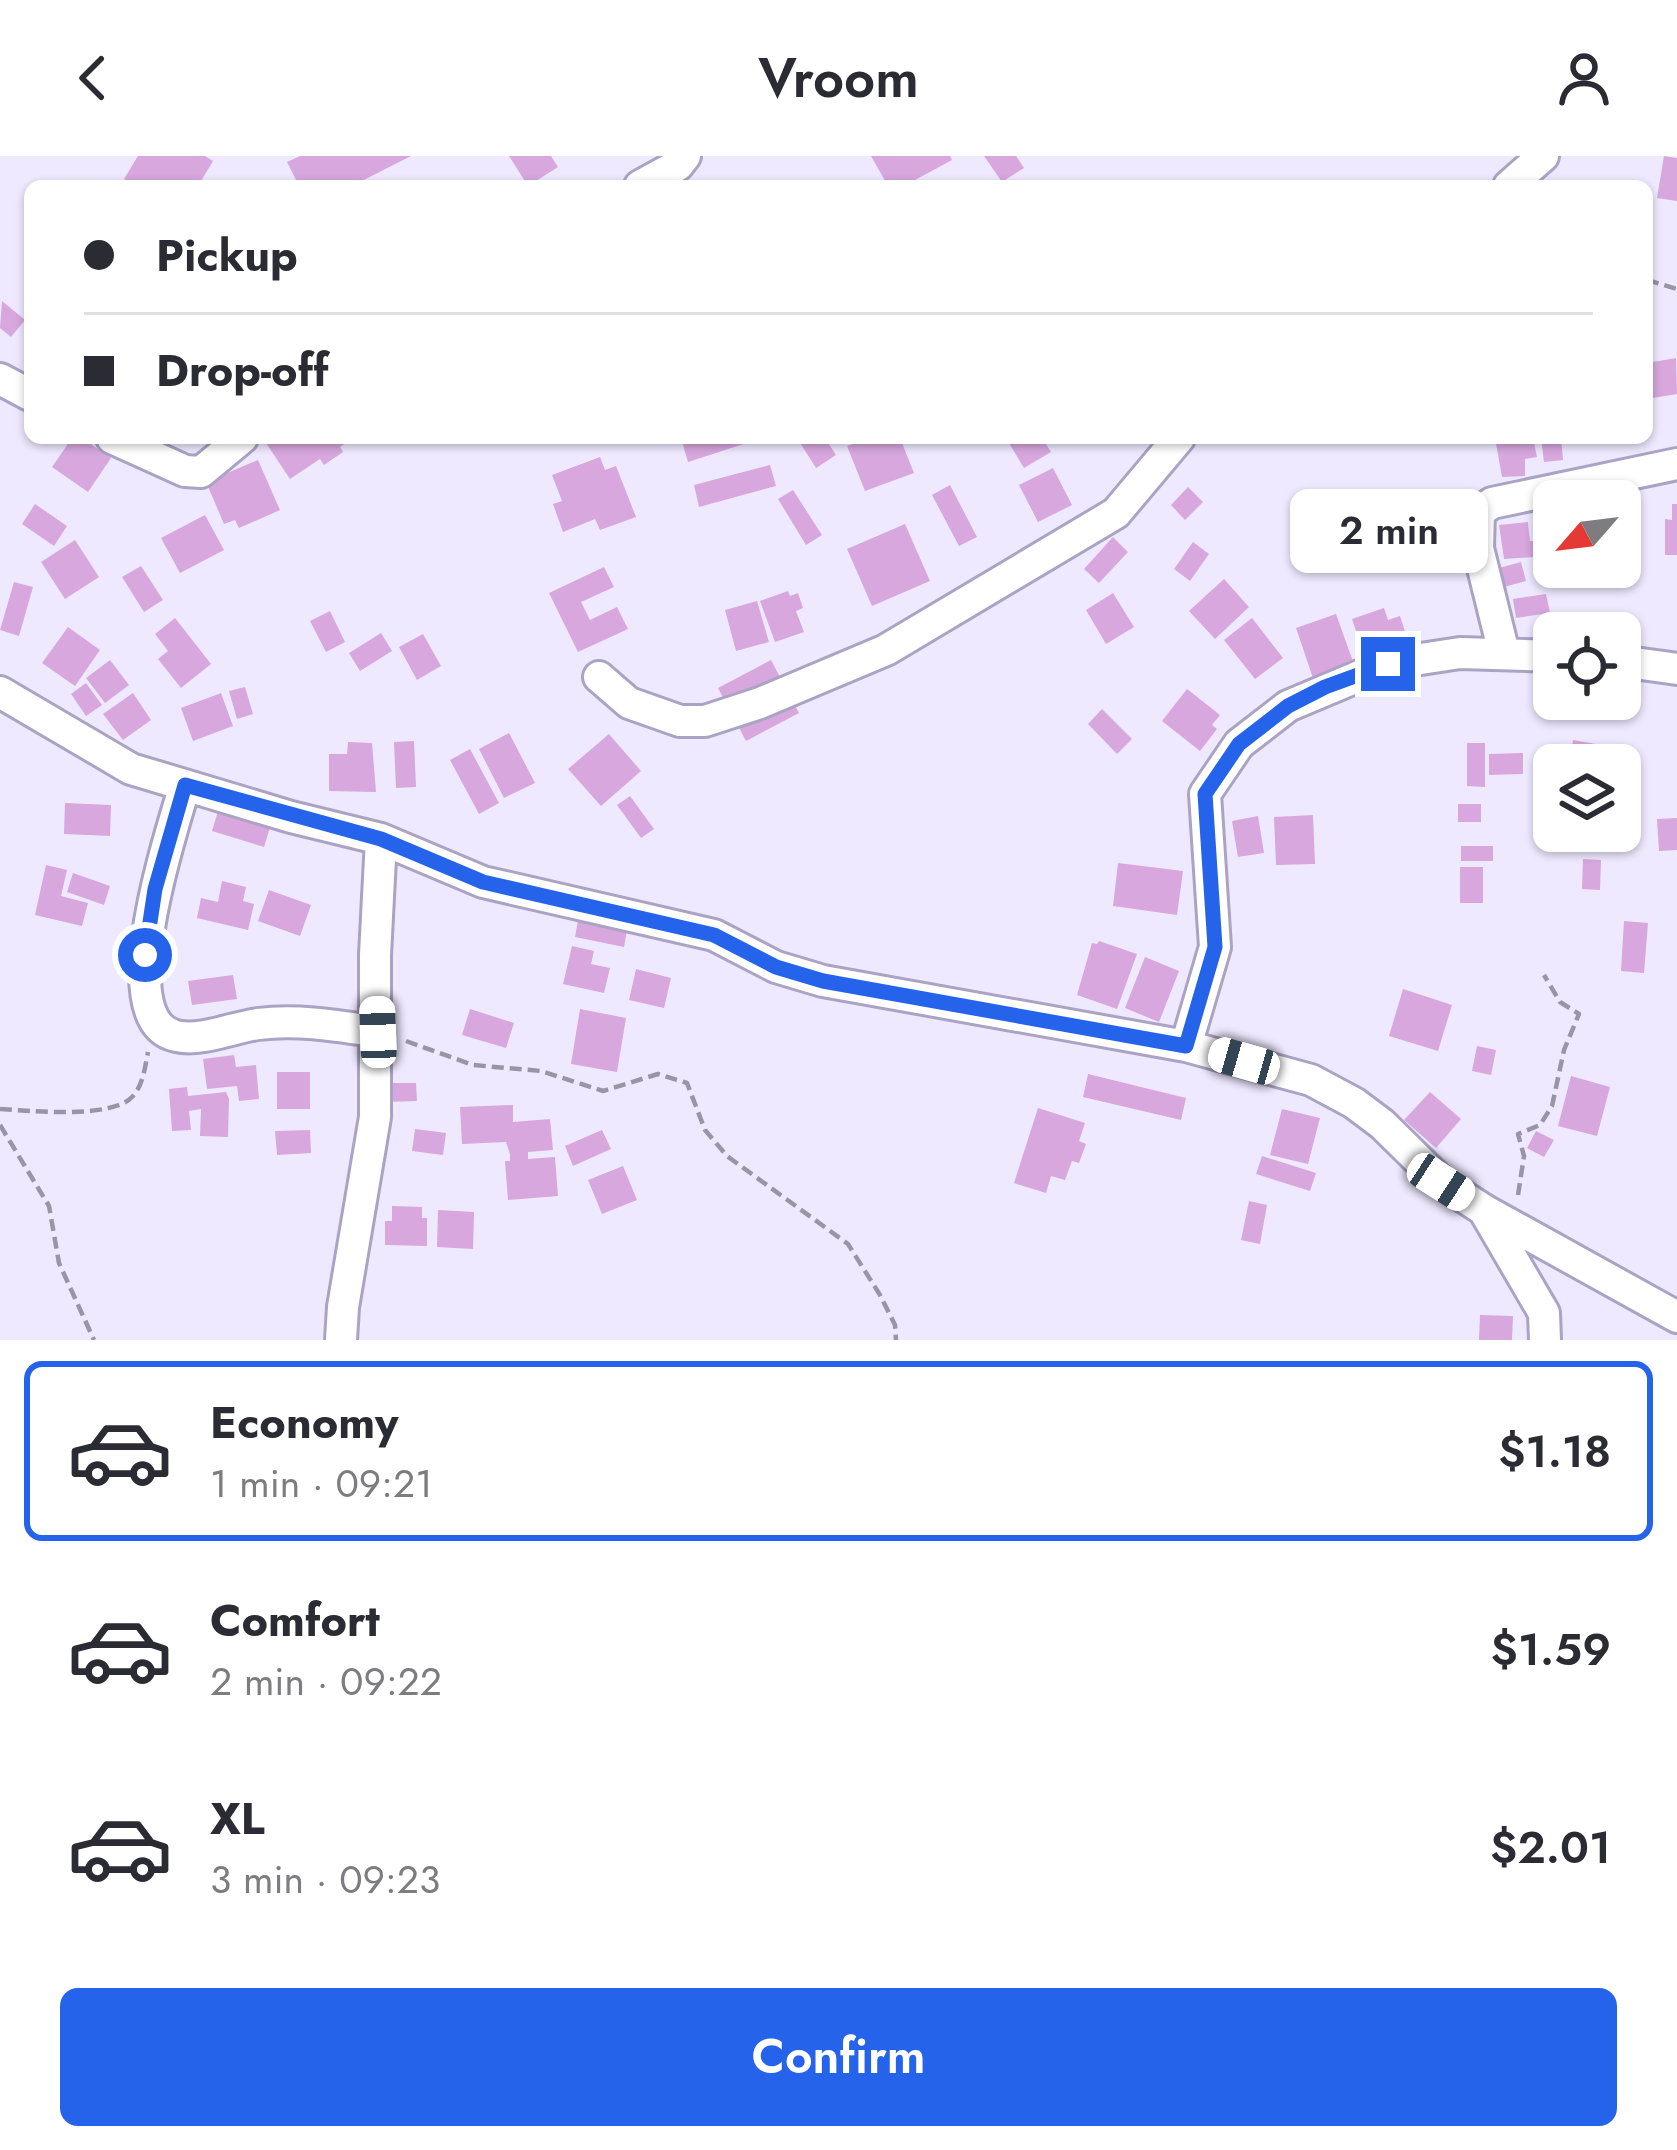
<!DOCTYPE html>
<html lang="en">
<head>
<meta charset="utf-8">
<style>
	:root { --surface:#fff; --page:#f2f2f3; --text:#2b2b33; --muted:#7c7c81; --line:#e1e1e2; --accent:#2563eb }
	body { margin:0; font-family:Jost,sans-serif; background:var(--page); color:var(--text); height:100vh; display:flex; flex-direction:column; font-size:45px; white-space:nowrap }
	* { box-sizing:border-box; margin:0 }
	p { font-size:39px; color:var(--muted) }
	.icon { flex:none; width:66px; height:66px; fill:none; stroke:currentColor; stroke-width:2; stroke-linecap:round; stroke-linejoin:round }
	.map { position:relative; height:1184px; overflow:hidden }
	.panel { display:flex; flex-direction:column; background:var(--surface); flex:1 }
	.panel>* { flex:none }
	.banner { position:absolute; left:24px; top:24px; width:1629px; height:264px; border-radius:18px; box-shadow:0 3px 9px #0004; display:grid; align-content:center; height:264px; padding:0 60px; background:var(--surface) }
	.needle { width:78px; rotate:242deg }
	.tools { position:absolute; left:1533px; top:324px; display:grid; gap:24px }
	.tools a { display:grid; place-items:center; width:108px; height:108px; border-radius:18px; background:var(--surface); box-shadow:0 3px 9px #0004; font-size:60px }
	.end { position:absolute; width:54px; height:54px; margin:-27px; border:15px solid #2563eb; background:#fff; box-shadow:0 0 0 6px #fff }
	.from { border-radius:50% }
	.bubble { position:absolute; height:84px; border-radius:18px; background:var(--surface); box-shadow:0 3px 9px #0004; font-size:39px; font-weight:600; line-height:84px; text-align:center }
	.car { position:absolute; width:36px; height:72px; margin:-36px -18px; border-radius:15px; box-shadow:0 0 9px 3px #0007; background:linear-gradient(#fff 24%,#345 0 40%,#fff 0 76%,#345 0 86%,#fff 0) }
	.banner b { display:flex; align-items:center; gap:42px; height:114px; font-size:45px }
	.banner b+b { border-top:3px solid var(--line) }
	.banner i { width:30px; height:30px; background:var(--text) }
	ul { padding:21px 0 0; list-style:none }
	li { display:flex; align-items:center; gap:36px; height:180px; margin:0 24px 18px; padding:0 36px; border:6px solid transparent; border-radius:18px }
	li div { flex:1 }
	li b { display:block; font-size:45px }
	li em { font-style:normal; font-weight:600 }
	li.on { border-color:var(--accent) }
	li>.icon { width:108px; height:108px; stroke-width:1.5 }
	.cta { display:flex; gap:24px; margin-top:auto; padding:24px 60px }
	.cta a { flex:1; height:138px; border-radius:18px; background:var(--accent); color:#fff; font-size:48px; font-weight:600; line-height:138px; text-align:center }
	header { display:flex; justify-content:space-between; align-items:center; height:156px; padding:0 60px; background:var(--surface); font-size:54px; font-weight:600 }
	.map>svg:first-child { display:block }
	.building { fill:#d7a7de }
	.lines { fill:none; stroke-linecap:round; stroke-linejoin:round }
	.minor-casing { stroke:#aba3c4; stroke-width:36 }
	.path { stroke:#9994a6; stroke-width:4.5; stroke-dasharray:12 6; stroke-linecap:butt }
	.minor { stroke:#fff; stroke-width:30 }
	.route { stroke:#2563eb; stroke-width:15 }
</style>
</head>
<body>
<header><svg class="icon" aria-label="back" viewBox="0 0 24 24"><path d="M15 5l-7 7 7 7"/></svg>Vroom<svg class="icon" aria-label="person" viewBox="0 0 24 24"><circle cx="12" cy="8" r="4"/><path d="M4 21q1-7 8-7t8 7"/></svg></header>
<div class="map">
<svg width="1677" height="1184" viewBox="0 0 1677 1184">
	<rect width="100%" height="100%" fill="#efe9ff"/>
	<!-- building -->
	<path class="building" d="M138,0H205L213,5L198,30H136L124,23Z
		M300,0H411L352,30H299L287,6Z
		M509,0H551L558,11L528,30Z
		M871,0H950L952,4L904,30H888Z
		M984,0H1016L1024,12L1002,26Z
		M1664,0L1677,2V45L1657,42Z
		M2,145L25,164L11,181L0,172Z
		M1676,202L1677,238L1647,243V207Z
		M72,282H82L111,302L88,336L52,311Z
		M274,282H353L340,291L343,296L324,309L320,303L290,323L266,287Z
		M681,282H759V283L688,306Z
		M797,282H825L836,299L816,312Z
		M868,282H900L914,317L865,335L847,290Z
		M1006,282H1042L1051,296L1024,312Z
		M1495,282H1533L1537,301L1525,303V320L1502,321Z
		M1541,282H1561L1563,304L1544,306Z
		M600,301L605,314L616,310L636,361L600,374L595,363L563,376L553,348L562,345L552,319Z
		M258,304L280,354L239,372L235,364L224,368L206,326Z
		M770,309L776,330L699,351L694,329Z
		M1053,312L1072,349L1038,366L1019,329Z
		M950,329L977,381L959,390L932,339Z
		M1188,331L1203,346L1185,364L1171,349Z
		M793,334L822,379L806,389L778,343Z
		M35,348L67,370L54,390L22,368Z
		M1672,348H1677V399H1665V363L1672,364Z
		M1537,349H1554V379H1538Z
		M205,359L224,394L180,417L161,382Z
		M1528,366L1530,385H1534V401L1504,403L1499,369Z
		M905,368L930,425L872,450L847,393Z
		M1113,381L1128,396L1099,427L1084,413Z
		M75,384L99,421L65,443L41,406Z
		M1193,386L1209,398L1190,425L1174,413Z
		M1521,406L1526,425L1504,431L1499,412Z
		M141,410L163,444L144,456L122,421Z
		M604,411L614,431L581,446L590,464L617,451L628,473L578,496L549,437Z
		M1224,423L1249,451L1215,483L1189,455Z
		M14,426L33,431L19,480L0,474Z
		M788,435L790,440L798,437L803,452L796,455L804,476L775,486L760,445Z
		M1113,437L1134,471L1106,488L1086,454Z
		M1546,438L1550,457L1516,462L1513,443Z
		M757,445L769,486L736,495L725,454Z
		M1384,452L1388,464L1400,460L1409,488L1369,514L1352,463Z
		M330,455L345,486L326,496L310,465Z
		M1336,458L1356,514L1315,528L1296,472Z
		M175,462L211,508L181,532L158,503L168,495L155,478Z
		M1252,462L1283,502L1255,523L1224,484Z
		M68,471L100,494L75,530L42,507Z
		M381,477L392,495L360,515L349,497Z
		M423,478L441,510L417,524L399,491Z
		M110,504L129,529L105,547L86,522Z
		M771,504L799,557L746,585L718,532Z
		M86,527L102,549L86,560L71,538Z
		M245,531L253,558L237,563L229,535Z
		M1187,533L1220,559L1212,569L1217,573L1200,595L1162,565Z
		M133,537L151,564L123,584L103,558Z
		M221,537L233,570L193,585L181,552Z
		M1102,553L1132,583L1117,598L1088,568Z
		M509,577L535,627L504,642L479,593Z
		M609,578L641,615L601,650L568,613Z
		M1573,584L1596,588L1593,609H1569Z
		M414,585L416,631L396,632L394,586Z
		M348,586L372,587L376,636L329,635V598H347Z
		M1467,587H1485V631L1467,630Z
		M1608,591H1633L1631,627H1620V609H1607Z
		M470,593L499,647L479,658L450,604Z
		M1523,597V618L1489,619V598Z
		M630,640L654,673L641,682L617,649Z
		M65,647L111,649L110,680L64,678Z
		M1458,648H1481V666H1458Z
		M219,652L271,668L264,691L212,675Z
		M1313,659L1315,708L1276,709L1274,661Z
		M1258,660L1264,697L1238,701L1232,665Z
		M1677,662V694L1659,695L1657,663Z
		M1566,675H1608L1609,692L1567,694Z
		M1461,690H1493V705H1461Z
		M1583,703L1601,704L1600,734L1582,733Z
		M1118,707L1183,715L1177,759L1113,750Z
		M46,709L67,714L61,740L88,747L82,770L35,759Z
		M1460,711H1483V747H1460Z
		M73,717L110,730L104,749L67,736Z
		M222,725L246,731L243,745L254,748L248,774L197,762L201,742L218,746Z
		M269,734L311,749L300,780L258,765Z
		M579,759L628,769L624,791L575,781Z
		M1624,765L1648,767L1644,817L1621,815Z
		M1099,785L1137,798L1117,853L1077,839L1092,787L1097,788Z
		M572,790L594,795L591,808L610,812L604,837L563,828Z
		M1145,801L1179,815L1159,866L1125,852Z
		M636,813L671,822L664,852L629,844Z
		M233,819L237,843L192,849L188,825Z
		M1403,833L1452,849L1438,895L1389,880Z
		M470,853L514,867L506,892L462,879Z
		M580,853L626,862L617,916L571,908Z
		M1477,890L1496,894L1491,919L1472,915Z
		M234,899L236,911L256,909L259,943L239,945L237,930L207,933L203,903Z
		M277,916H310V953H277Z
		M1088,918L1186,942L1181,964L1083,941Z
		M1571,920L1610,931L1597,980L1558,970Z
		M384,927H416L417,945L384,946Z
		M187,931L188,940L226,936L229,943L228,981L200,980L201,953L189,955L191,974L172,975L169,933Z
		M1430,936L1461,963L1436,992L1404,964Z
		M513,949V966L550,963L553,994L528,996V1003L555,1001L558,1040L508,1044L505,1005H510V998L506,986L462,988L460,951Z
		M1038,952L1085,967L1079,985L1086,988L1079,1007L1072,1005L1065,1024L1051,1020L1046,1037L1014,1027Z
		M1282,953L1320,962L1308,1008L1270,999Z
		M415,973L446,977L443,999L412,995Z
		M310,974L311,997L277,999L275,975Z
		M602,974L611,993L573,1010L565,990Z
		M1536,975L1554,984L1544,1001L1527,992Z
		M1262,1000L1316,1017L1310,1035L1256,1018Z
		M623,1010L637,1044L602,1058L588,1024Z
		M1249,1045L1267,1049L1260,1088L1241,1084Z
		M392,1050L422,1051V1062H427V1090L385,1089V1065H392Z
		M438,1054L474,1056L473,1093L437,1091Z
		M1480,1159L1513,1160L1512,1184H1479Z"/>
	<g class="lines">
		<!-- minor casing -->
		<g class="minor-casing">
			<path id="minor" d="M640,30L678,9L685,0
				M1509,30L1543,0
				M0,223L30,239
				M112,282L185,315L201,316L242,282
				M1504,497L1478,392L1479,356L1492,347L1677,308
				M1620,505L1677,513
				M599,521L629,547L680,565H705L760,547L886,494L1116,357L1179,282
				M0,536L131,613L291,661L381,683L483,726L714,779L776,811L823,825L1186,890L1311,924L1354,947L1382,968L1441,1026L1484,1054L1677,1161
				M185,629C173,672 107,864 176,880C201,886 234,871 258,868C299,863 338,870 378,876
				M1186,890L1215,791L1205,638L1239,588L1288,550L1388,508L1460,497L1554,500
				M1485,1056L1544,1157L1545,1184
				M341,1184L343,1151L375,961V799L381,683"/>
		</g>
		<!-- path -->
		<path class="path" d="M1647,124L1677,133
			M406,885L473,909L541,915L603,935L658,918L687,927L705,974L727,1000L848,1088L880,1139L895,1169L896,1184
			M0,953C29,955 112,963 132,941C143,930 145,911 148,896
			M0,969L49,1050L59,1107L94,1184
			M1518,1039L1524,1000L1518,978L1540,969L1552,950L1564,894L1579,858L1560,846L1544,819"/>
		<!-- minor -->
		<use href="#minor" class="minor"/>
	</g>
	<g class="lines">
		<!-- route -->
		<path class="route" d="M145,799L155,733L185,629L381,683L483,726L714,779L776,811L823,825L1186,890L1215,791L1205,638L1239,588L1288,550L1325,531L1388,508"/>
	</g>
</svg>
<div class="tools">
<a><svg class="needle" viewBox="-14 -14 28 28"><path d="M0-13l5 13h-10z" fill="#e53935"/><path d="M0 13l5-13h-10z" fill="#7c7c81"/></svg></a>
<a><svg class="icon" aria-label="locate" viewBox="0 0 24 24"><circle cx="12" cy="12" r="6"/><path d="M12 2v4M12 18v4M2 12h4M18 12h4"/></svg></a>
<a><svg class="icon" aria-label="layers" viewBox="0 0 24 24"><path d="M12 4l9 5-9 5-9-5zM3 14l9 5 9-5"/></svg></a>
</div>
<i class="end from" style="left:145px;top:799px"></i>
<i class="end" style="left:1388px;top:508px"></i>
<div class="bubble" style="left:1290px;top:333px;width:198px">2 min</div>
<i class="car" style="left:378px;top:876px;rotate:358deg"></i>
<i class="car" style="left:1244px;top:905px;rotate:286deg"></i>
<i class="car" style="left:1441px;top:1026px;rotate:123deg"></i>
<div class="banner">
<b><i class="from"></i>Pickup</b>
<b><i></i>Drop-off</b>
</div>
</div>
<section class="panel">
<ul>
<li class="on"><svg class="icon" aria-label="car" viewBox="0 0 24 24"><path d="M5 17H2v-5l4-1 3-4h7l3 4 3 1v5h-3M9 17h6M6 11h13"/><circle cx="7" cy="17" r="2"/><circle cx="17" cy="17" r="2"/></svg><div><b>Economy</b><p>1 min · 09:21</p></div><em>$1.18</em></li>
<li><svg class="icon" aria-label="car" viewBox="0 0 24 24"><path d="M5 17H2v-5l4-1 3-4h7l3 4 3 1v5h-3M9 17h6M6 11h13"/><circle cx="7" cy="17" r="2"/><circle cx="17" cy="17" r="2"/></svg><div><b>Comfort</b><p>2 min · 09:22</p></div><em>$1.59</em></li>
<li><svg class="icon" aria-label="car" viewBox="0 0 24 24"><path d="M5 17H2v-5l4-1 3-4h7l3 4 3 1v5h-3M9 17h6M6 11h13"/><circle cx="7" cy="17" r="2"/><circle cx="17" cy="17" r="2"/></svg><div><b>XL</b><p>3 min · 09:23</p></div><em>$2.01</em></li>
</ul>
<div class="cta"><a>Confirm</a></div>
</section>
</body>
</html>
